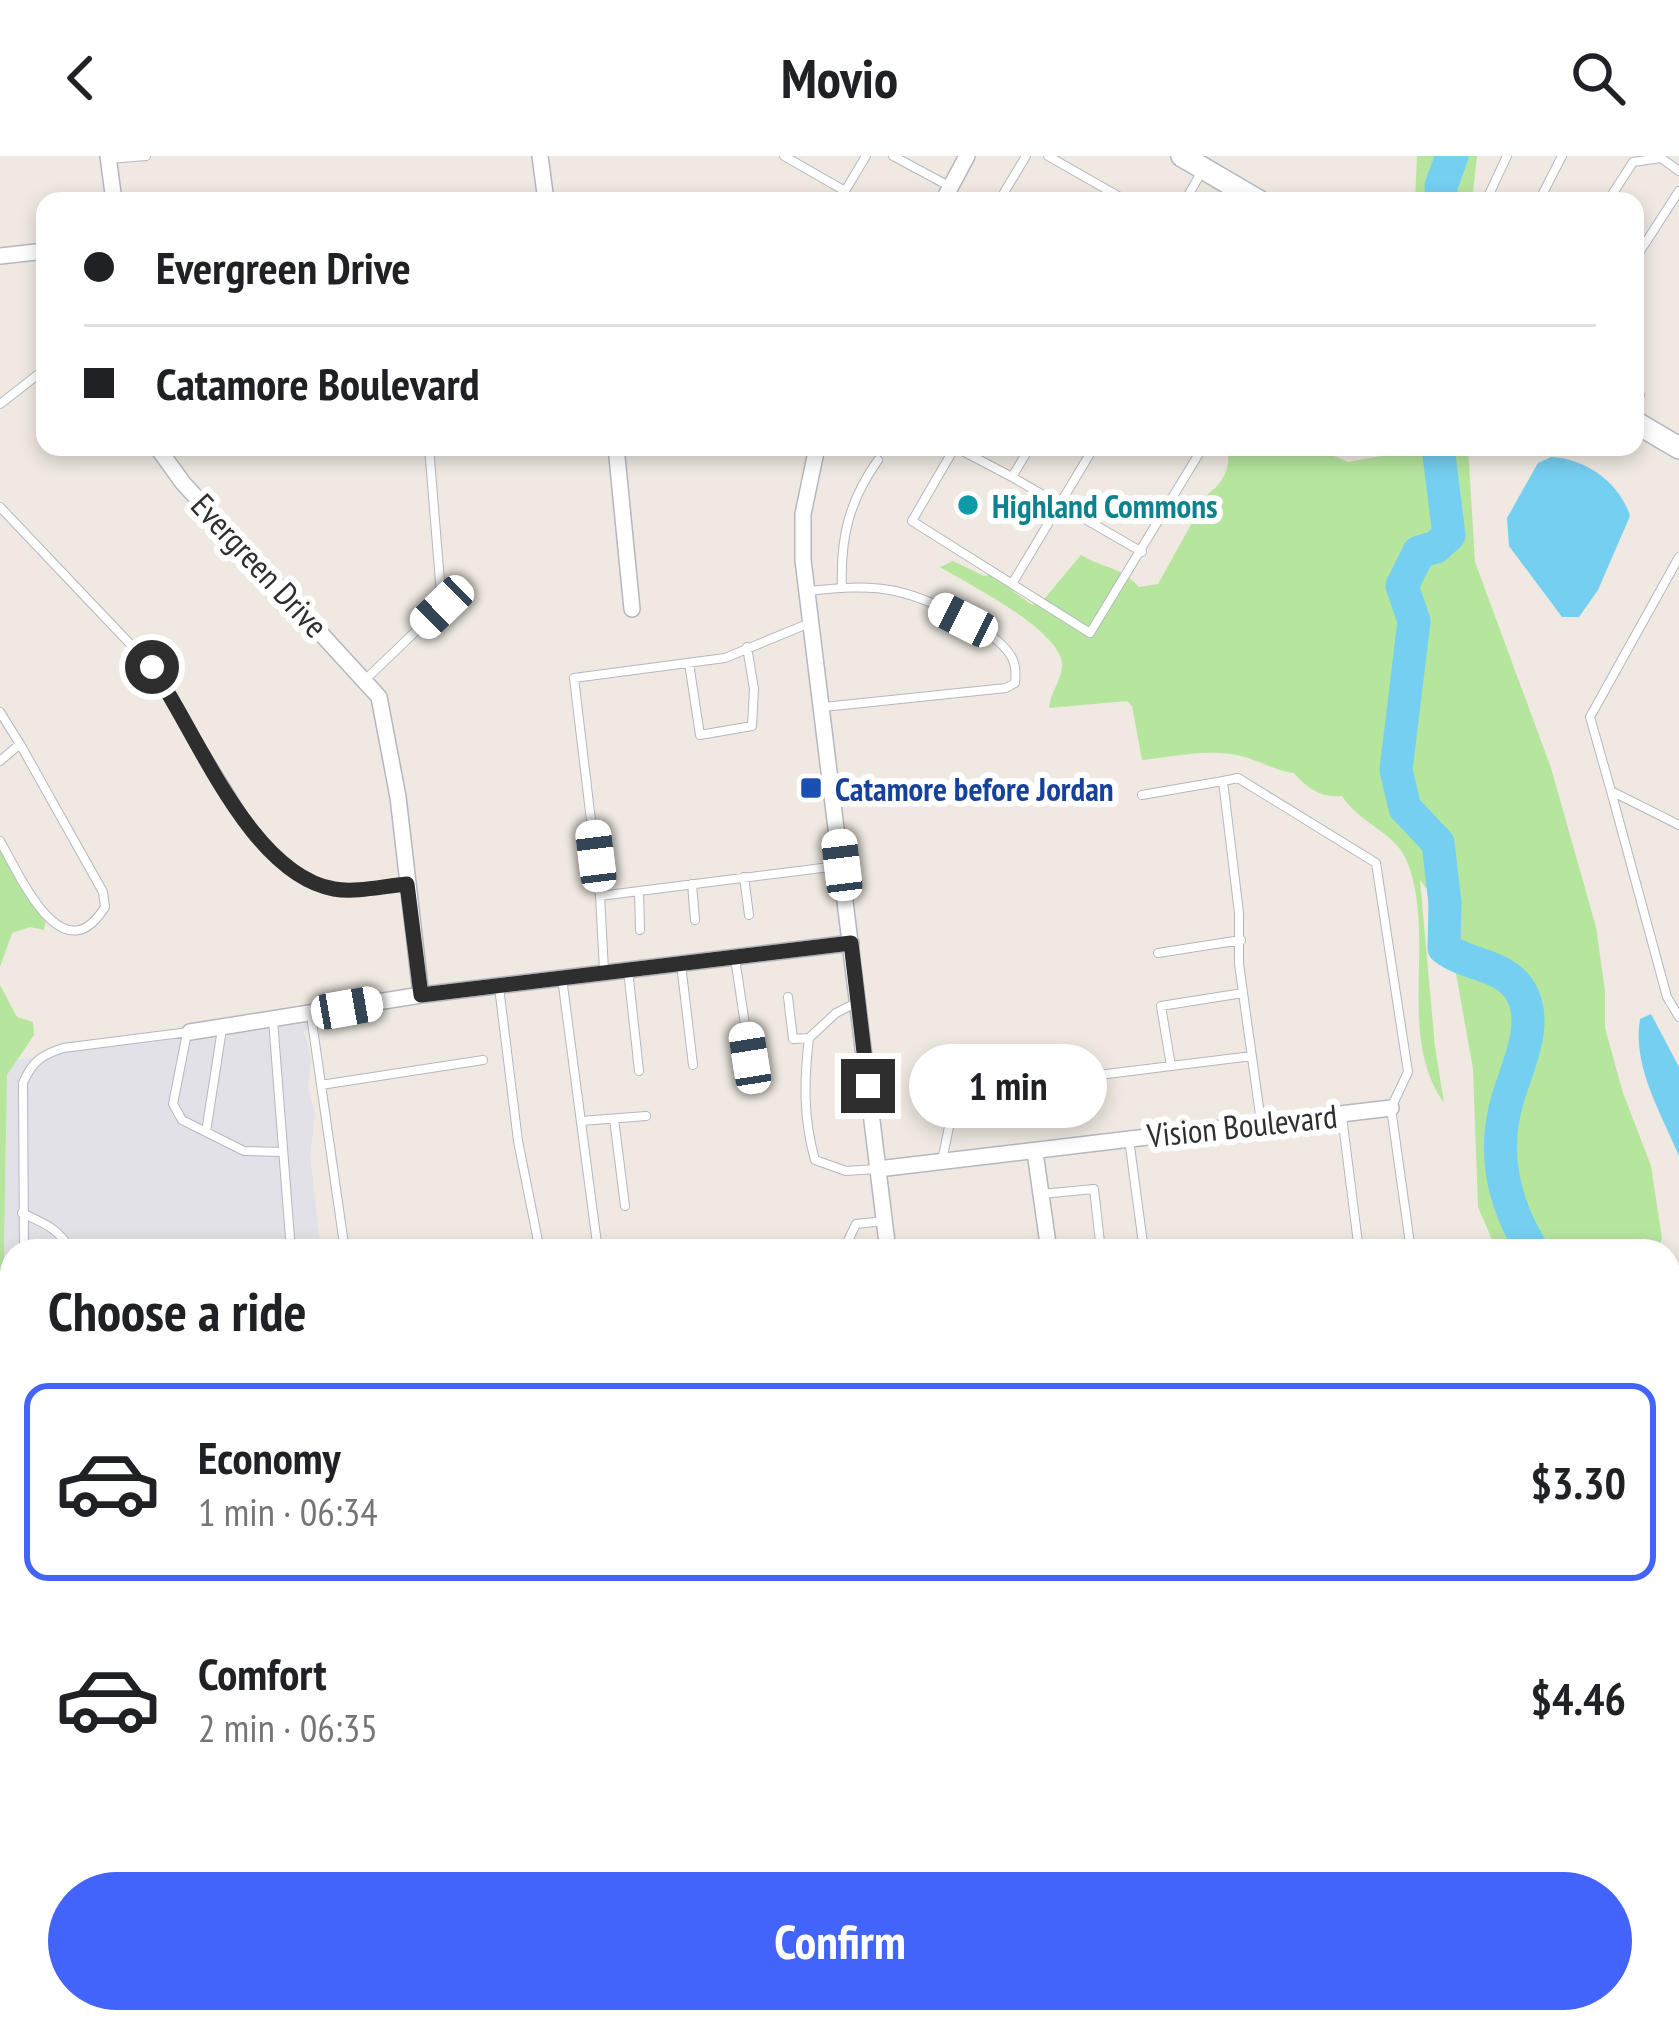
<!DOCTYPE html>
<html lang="en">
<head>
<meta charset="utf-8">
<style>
	:root { --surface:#fff; --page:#f2f2f2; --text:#202124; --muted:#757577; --line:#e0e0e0; --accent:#4264fb }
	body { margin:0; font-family:"PT Sans Narrow",sans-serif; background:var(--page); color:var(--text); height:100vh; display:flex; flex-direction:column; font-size:45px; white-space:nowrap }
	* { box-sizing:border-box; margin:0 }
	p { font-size:39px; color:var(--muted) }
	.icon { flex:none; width:66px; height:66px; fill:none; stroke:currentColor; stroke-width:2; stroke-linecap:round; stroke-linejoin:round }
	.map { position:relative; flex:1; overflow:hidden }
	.panel { position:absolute; left:0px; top:1083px; width:1680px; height:795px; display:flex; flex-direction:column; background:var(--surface); border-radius:36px 36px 0 0; box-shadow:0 6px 18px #0003 }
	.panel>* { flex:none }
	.banner { position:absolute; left:36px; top:36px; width:1608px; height:264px; border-radius:24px; box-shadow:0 6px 18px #0003; display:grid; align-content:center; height:264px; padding:0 48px; background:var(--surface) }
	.end { position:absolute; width:54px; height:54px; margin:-27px; border:15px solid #2e2e2e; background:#fff; box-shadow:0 0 0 6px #fff }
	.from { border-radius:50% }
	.bubble { position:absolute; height:84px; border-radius:42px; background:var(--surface); box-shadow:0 6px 18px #0003; font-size:39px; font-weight:600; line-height:84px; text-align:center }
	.car { position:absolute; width:36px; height:72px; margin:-36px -18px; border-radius:15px; box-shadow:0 0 9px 3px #0007; background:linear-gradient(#fff 24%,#345 0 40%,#fff 0 76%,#345 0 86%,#fff 0) }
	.banner b { display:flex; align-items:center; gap:42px; height:114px; font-size:45px }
	.banner b+b { border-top:3px solid var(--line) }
	.banner i { width:30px; height:30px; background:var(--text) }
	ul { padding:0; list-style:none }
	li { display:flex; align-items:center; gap:36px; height:198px; margin:0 24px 18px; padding:0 24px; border:6px solid transparent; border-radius:24px }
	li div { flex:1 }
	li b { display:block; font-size:45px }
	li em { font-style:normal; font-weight:600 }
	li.current { border-color:var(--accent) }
	li>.icon { width:108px; height:108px; stroke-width:1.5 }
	h2 { padding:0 48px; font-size:54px; line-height:144px }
	.action { display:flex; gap:24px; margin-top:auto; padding:24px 48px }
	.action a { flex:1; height:138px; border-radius:72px; background:var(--accent); color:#fff; font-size:48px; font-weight:600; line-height:138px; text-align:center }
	header { display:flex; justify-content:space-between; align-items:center; height:156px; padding:0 48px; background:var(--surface); font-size:54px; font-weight:600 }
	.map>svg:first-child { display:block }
	.industrial { fill:#e3e1e8 }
	.green { fill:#b6e59e }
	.water { fill:#75cff0 }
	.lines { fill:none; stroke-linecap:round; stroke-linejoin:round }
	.river { stroke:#75cff0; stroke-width:33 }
	.lane-casing { stroke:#b4b7c1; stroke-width:10 }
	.street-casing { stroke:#b4b7c1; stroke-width:18 }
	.secondary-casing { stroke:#b4b7c1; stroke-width:24 }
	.lane { stroke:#fff; stroke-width:8 }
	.street { stroke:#fff; stroke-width:15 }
	.secondary { stroke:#fff; stroke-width:21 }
	.route { stroke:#2e2e2e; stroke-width:15 }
	.culture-dot { fill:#0f9aa8; stroke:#fff; stroke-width:4.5 }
	.transit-dot { fill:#1a4fb4; stroke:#fff; stroke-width:4.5 }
	.labels { text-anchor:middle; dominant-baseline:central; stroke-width:12; stroke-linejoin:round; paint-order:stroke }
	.culture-label { font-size:33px; font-weight:bold; fill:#0d838f; stroke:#fff; text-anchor:start }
	.street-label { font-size:33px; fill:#2e2e2e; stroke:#fff }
	.transit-label { font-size:33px; font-weight:bold; fill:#164399; stroke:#fff; text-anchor:start }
</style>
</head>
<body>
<header><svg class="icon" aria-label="back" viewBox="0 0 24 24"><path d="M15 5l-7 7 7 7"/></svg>Movio<svg class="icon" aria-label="search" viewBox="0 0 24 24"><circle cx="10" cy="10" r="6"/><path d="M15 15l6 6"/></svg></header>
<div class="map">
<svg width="1679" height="1877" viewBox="0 0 1679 1877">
	<rect width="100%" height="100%" fill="#efe9e1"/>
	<!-- industrial -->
	<path class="industrial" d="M318,856L319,865L304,876L311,902L308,929L315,959L310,999L321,1095H12V1286L8,1271L4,1088L7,919L16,904Z
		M12,1507V1763L0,1779V1517Z"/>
	<!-- green -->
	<path class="green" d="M1417,0H1477L1472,45H1415Z
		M1226,291H1313L1348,306L1382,300L1386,291H1468L1475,406L1551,612L1596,771L1605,835V872L1623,937L1651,1010L1662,1082L1658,1095H1497L1478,1051L1473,913L1454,806L1438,748L1420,724L1435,891L1444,947C1395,878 1438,779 1406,703C1394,676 1359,667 1342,640C1321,642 1308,633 1294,617C1271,614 1252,600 1230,598C1201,594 1171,601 1142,604L1132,550L1127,545L1049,552C1050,536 1064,521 1062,506C1056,472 970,429 940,411L953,405L984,420L998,417L1013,435L1032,449L1045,442L1081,399C1100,411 1122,411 1139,431L1158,428L1208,338C1223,328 1233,308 1226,291Z
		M0,686L46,763L44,774L30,771L12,777L0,811Z
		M0,829L17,861L33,866L34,879L7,919L4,1088L8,1271L12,1286V1507L0,1517Z
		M1668,1290L1679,1316V1877H1122L1118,1866H1668Z
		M12,1763V1860L0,1874V1779Z
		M389,1866H657L659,1877H412Z"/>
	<!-- water -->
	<path class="water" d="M1551,301C1585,302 1620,327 1630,360L1598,434L1579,461H1562L1509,390L1507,362L1538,307Z
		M1651,858L1679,911V1000C1661,957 1632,910 1640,863Z"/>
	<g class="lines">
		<!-- river -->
		<path class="river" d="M1442,45L1441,30L1452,0
			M1438,291L1449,379L1436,391L1419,396L1402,430L1414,465L1396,614L1405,652L1438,687L1445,747L1444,792C1467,810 1506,808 1521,836C1541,872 1513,917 1505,953C1493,1004 1506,1052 1533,1095
			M1668,1490L1675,1520L1668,1549
			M1668,1696L1679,1717"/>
		<!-- lane casing -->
		<g class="lane-casing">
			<path id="lane" d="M784,0L845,35L866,0
				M893,0L949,30
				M1048,0L1127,45
				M110,3L146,0
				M999,45L1026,0
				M1185,45L1202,15
				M1486,45L1507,0
				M1539,45L1562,0
				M1608,45L1633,6L1661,2L1679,15
				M1635,103L1679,35
				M1635,247L1640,239
				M0,248L45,213
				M955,291L912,365L1090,477L1203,291
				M955,291L1012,321L1030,291
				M1012,321L1142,396
				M0,351L152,511L263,691C317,741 339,734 407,728
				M1012,428L1094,291
				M842,432C840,382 849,345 878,304
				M809,435C837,432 867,429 895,435C927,442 994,472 1011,500C1016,508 1016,518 1015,527L1006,532L824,551
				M689,507L700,579L752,570L754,533L747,491
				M366,523L442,450L429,291
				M0,556L20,588
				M0,605L20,588L103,736L105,751C62,820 20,719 0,685
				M1611,635L1590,561L1679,401
				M1142,639L1223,625
				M1679,669L1611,635L1667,841L1679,861
				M744,721L749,759
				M692,728L695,764
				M639,735L640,774
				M600,740L574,522L725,502L812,466
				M1158,797L1241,784
				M735,802L750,902
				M681,808L693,909
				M604,814L600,740L838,710
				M628,814L639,915
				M562,822L598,1095
				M499,831L518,985L540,1095
				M1243,837L1161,850L1171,910L1252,900
				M788,841L793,883L809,882
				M858,846L836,857L809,882C804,924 803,962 815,1004L846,1015L876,1013
				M311,859L345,1095
				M273,864L291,1095
				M222,873L206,976L244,995L283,996
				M187,877L173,948L182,964L206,976
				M321,929L483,904
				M1342,960L1359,1095
				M614,963L625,1050
				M581,965L646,960
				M1261,966L1239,808V757L1223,625L1238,622L1376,707L1408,916L1391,952L1411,1095
				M1129,983L1144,1095
				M942,1005L953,951L971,935L1171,910
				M1041,1038L1094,1033L1101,1095
				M22,1057C43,1067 61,1073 70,1095
				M24,1095L23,927C32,906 41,899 63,892L189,876
				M848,1095L847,1087L856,1068L884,1065
				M1679,1190V1215
				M0,1545L12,1533
				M0,1710L12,1693"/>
		</g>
		<!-- street casing -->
		<g class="street-casing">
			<path id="street" d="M108,0L114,45
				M540,0L546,45
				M943,45L967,0
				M0,100L45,95
				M157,291L183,327L379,541L398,641L421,839
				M616,291L632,453
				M817,291L803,358V404L888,1095
				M190,876L421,839L851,787
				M1035,996L1049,1095
				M878,1013L1391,952
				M682,1866L687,1877"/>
		</g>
		<!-- secondary casing -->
		<g class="secondary-casing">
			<path id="secondary" d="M1182,0L1259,45
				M1635,266L1679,292"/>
		</g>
		<!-- lane -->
		<use href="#lane" class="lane"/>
		<!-- street -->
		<use href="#street" class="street"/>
		<!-- secondary -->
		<use href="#secondary" class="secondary"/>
	</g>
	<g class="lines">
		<!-- route -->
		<path class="route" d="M152,511C197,577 250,718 334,733C356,737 384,730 407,728L421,839L851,787L868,930"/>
	</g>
	<!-- markers -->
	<circle class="culture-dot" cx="968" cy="349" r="12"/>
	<rect class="transit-dot" x="799" y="620" width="24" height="24" rx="6"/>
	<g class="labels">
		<!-- culture labels -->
		<g class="culture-label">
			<text x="992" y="349">Highland Commons</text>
		</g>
		<!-- street labels -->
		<g class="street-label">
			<text transform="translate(260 409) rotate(47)">Evergreen Drive</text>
			<text transform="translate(1242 969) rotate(-6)">Vision Boulevard</text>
		</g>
		<!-- transit labels -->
		<g class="transit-label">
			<text x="835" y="632">Catamore before Jordan</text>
		</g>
	</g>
</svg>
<i class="end from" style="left:152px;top:511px"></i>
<i class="end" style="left:868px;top:930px"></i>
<div class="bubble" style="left:909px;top:888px;width:198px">1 min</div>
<i class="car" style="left:442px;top:451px;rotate:226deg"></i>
<i class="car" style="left:963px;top:464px;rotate:297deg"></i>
<i class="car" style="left:596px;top:700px;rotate:353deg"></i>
<i class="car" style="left:842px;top:709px;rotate:353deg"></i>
<i class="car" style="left:347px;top:852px;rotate:80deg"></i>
<i class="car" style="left:750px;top:902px;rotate:351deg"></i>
<div class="banner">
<b><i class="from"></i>Evergreen Drive</b>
<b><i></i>Catamore Boulevard</b>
</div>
<section class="panel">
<h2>Choose a ride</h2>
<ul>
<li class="current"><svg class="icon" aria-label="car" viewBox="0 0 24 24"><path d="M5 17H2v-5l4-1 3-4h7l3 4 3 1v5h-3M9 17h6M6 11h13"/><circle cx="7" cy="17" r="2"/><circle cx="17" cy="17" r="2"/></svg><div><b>Economy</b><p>1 min · 06:34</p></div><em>$3.30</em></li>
<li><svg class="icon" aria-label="car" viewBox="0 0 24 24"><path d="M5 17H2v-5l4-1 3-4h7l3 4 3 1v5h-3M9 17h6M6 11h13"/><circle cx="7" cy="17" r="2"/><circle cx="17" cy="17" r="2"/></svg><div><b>Comfort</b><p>2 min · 06:35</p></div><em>$4.46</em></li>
</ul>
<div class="action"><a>Confirm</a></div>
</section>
</div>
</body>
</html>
